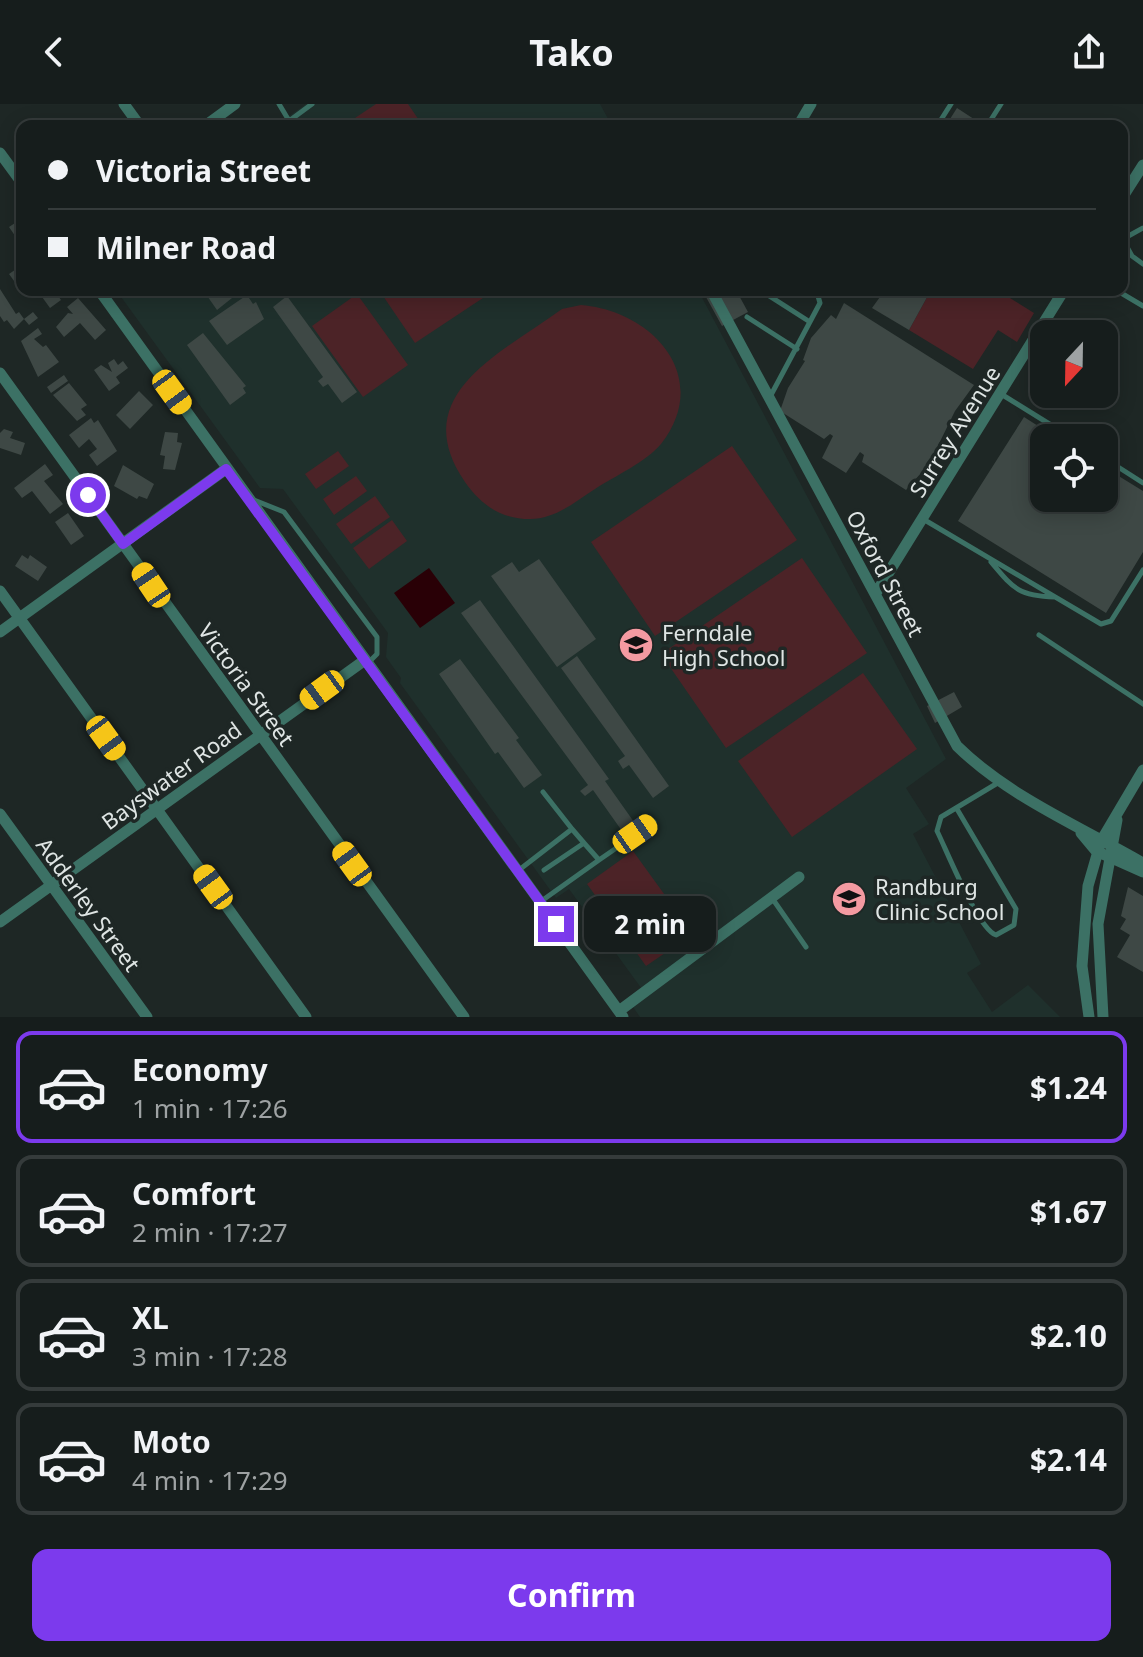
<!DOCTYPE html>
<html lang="en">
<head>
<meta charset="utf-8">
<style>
	:root { --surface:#161d1c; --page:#1f2625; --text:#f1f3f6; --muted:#9ea2a3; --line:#353b3b; --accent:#7c3aed }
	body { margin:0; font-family:"Noto Sans",sans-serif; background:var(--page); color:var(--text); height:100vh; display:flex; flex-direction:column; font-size:30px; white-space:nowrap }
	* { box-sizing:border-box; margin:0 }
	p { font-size:26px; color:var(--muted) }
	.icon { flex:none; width:44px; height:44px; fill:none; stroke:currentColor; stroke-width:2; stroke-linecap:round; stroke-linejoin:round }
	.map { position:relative; height:913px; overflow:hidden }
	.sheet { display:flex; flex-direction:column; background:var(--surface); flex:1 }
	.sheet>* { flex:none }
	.top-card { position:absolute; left:16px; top:16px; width:1112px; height:176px; border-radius:16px; box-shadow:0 4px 20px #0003,0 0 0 2px var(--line); display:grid; align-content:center; height:176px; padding:0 32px; background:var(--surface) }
	.needle { width:52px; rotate:202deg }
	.tools { position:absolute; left:1030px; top:216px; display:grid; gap:16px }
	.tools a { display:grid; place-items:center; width:88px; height:88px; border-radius:16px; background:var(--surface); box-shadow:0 4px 20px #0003,0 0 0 2px var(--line); font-size:40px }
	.end { position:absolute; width:36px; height:36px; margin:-18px; border:10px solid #7c3aed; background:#fff; box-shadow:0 0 0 4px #fff }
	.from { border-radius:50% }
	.bubble { position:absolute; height:56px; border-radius:16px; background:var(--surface); box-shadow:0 4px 20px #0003,0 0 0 2px var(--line); font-size:26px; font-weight:700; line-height:56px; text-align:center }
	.car { position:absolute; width:24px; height:48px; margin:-24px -12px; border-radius:10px; box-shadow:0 0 6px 2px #0007; background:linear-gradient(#f5c518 24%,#345 0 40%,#f5c518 0 76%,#345 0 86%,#f5c518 0) }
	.top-card b { display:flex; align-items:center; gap:28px; height:76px; font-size:30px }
	.top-card b+b { border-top:2px solid var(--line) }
	.top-card i { width:20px; height:20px; background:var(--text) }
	ul { padding:14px 0 0; list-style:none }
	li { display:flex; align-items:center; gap:24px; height:112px; margin:0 16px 12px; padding:0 16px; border:4px solid var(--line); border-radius:16px }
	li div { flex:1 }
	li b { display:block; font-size:30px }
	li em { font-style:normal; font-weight:700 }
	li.on { border-color:var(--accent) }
	li>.icon { width:72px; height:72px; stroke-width:1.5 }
	.cta { display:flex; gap:16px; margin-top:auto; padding:16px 32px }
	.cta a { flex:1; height:92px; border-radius:16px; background:var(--accent); color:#fff; font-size:32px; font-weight:700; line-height:92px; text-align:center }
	header { display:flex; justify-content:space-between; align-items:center; height:104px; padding:0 32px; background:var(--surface); font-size:36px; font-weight:700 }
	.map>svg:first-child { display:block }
	.built { fill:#1f302c }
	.green { fill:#4c2327 }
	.water { fill:#290006 }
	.building { fill:#3e4845 }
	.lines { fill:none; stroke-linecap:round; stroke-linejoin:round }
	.service { stroke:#3c7165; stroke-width:5 }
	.minor { stroke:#3c7165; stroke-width:11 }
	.route { stroke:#7c3aed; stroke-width:10 }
	.labels { text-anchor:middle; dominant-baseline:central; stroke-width:7; stroke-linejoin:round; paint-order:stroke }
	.street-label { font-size:22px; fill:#dfe5e4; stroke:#1e2725 }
	.poi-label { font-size:22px; fill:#dfe5e4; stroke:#1e2725; text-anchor:start }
</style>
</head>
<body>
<header><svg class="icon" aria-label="back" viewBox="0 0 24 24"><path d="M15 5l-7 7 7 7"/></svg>Tako<svg class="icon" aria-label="share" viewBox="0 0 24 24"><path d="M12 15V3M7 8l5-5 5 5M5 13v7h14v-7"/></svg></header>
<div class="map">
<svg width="1143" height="913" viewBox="0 0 1143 913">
	<rect width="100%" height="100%" fill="#1e2725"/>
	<!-- built -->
	<path class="built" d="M306,0H600L612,22H275Z
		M116,186H698L946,655L906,684L929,720L913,730L981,860L967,869L992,908L1028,881L1060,913H640L633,903L647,892L569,785L556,794L400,579L401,574L386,553L388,529L283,385L260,384Z"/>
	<!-- green -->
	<path class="green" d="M376,0H408L423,22H343Z
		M379,186H495L415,239Z
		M931,186H997L1034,209L1017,238L998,226L973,265L909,226Z
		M357,190L408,261L363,293L312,222Z
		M581,201C653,207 713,273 661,340C646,358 615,372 595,385C575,398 555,415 530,415C501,415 481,401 465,378C405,291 502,249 562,205Z
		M732,342L797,436L655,532L591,438Z
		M338,347L349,362L316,385L305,370Z
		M356,372L367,387L334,411L323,395Z
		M375,392L390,413L351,440L336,420Z
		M392,416L407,437L369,465L353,444Z
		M802,454L867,549L726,644L661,550Z
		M863,569L917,645L792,733L738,657Z
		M633,747L693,830L646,862L587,780Z"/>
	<!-- water -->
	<path class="water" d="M429,464L455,499L420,524L394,489Z"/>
	<!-- building -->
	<path class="building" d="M957,4L980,19L978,22H955L950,15Z
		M18,117L22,123V142L9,123Z
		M22,161V188L9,170Z
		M0,185L16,210L19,208L24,215L33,208L38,214L29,221L24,215L14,225L7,216L4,218L0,212Z
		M37,186H54L61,196L50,204Z
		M203,186H226L232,194L217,206Z
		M719,186H736L748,208L722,222L706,193Z
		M885,186H931L909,226L872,204Z
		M247,191L253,200L256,198L264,215L227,241L209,217Z
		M287,192L357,288L342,299L328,280L323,283L318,277L323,273L273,203Z
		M78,194L106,226L95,236L80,219L64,233L56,223L68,209L73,210L67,203Z
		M844,199L974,281L955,307L929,360L906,386L862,358L864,351L860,348L846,369L822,354L833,332L830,330L824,335L780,307L788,284L805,257L803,256L811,234L831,211L836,215Z
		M38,224L42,230L34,235L43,243L46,241L59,258L38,273L21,237Z
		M203,229L246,282L243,284L246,289L230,301L187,241Z
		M114,255L118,261L123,257L128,264L116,273L120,279L109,287L94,266L101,261L112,268L108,259Z
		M64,271L68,277L51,289L47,283Z
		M69,279L87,301L81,305L86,311L77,317L53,291Z
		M139,287L153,301L130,325L116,311Z
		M1024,313L1057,334H1044V394H1104V363L1143,387V448L1106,509L958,417Z
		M91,314L94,319L98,316L117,347L97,362L89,351L97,345L89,335L79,344L69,331Z
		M4,325L13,328L10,334L25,339L21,351L0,344V329Z
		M165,328L178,329L177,338L182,339L175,366L163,365L165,352L160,351Z
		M45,360L53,371L44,377L63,400L50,410L32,387L22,394L14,384Z
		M123,361L154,380L147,395L139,392L137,395L114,382Z
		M68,409L84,432L71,441L55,418Z
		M22,451L28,455L30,451L47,463L38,477L15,462Z
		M539,455L596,535L557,563L491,472L512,458L519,468Z
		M480,496L609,675L605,677L634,718L622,727L593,686L585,692L580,687L588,681L461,509Z
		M577,552L669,682L653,694L629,661L623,665L618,657L625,652L561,564Z
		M460,555L519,634L516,636L542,671L524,684L498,648L495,650L439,570Z
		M954,588L962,603L935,619L927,602Z
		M1128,783L1143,792V868L1117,853L1130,831L1120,825L1126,815L1121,812Z"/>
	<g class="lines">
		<!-- service -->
		<path class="service" d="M279,0L288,15V22
			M289,17L312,0
			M937,22L951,0
			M987,22L1001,0
			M1122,134L1132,152L1143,160
			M1123,135L1143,124
			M760,186L810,218
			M1116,186L1143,202
			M747,213L797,245
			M1001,290L1072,334
			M771,291L820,199L818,192L809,186
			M1104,354L1143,379
			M254,396L284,408L377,533V550L368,559
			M923,415L1101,520L1111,517L1143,466
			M991,458C1013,484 1018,492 1055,493
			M1039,531L1143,600
			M957,705L1016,805L1014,821L996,831C978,825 947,747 937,727L941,713L1001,677
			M599,756L654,718
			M519,766L572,725L543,688
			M544,766L584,739L572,725
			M772,794L806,843
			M540,798L599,756L584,739"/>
		<!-- minor -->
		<path class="minor" d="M124,0L140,22
			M205,22L235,0
			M798,22L811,0
			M0,49L22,79
			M1122,94L1143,61
			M99,186L623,913
			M711,186L957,642C1009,693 1081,723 1143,759
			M0,269L464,913
			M0,487L306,913
			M876,489L1064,186
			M0,528L226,365
			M0,710L147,913
			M1081,729L1096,747L1143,768
			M0,818L365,556
			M619,907L799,773
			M1089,913L1082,862L1088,782L1101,737L1143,666
			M1103,913L1098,820L1117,716"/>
	</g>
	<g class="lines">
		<!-- route -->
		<path class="route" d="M88,391L123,440L226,365L556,820"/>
	</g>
	<!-- icons -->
	<defs>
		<g id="school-disc" transform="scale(1.8)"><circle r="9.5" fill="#f49aa1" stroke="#1e2725"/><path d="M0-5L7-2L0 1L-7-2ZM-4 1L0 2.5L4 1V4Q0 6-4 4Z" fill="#111"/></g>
	</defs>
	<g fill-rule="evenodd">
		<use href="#school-disc" x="636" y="541"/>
		<use href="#school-disc" x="849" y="795"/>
	</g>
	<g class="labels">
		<!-- street labels -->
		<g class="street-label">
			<text transform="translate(954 327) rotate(-58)">Surrey Avenue</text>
			<text transform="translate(886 469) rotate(62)">Oxford Street</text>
			<text transform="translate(247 580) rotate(54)">Victoria Street</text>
			<text transform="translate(171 671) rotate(-36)">Bayswater Road</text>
			<text transform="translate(89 800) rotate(54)">Adderley Street</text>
		</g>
		<!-- poi labels -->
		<g class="poi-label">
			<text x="662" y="528">Ferndale<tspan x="662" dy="25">High School</tspan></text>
			<text x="875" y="782">Randburg<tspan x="875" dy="25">Clinic School</tspan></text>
		</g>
	</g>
</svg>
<div class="tools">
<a><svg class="needle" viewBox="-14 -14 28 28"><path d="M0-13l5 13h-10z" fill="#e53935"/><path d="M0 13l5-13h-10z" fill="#9ea2a3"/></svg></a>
<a><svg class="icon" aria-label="locate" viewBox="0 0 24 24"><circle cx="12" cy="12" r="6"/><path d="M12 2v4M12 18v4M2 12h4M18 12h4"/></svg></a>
</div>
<i class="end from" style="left:88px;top:391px"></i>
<i class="end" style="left:556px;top:820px"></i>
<div class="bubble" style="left:584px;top:792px;width:132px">2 min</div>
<i class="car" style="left:172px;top:288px;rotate:144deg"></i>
<i class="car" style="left:151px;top:481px;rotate:326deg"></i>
<i class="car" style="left:322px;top:586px;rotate:234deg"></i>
<i class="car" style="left:106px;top:634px;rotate:144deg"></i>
<i class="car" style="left:635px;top:730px;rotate:55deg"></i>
<i class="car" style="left:352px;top:760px;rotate:324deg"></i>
<i class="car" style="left:213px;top:783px;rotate:324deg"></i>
<div class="top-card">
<b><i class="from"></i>Victoria Street</b>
<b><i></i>Milner Road</b>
</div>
</div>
<section class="sheet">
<ul>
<li class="on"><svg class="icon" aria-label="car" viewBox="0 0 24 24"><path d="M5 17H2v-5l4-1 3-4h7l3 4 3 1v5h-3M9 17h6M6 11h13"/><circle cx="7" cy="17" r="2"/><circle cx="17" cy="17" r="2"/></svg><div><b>Economy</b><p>1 min · 17:26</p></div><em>$1.24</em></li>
<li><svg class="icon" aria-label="car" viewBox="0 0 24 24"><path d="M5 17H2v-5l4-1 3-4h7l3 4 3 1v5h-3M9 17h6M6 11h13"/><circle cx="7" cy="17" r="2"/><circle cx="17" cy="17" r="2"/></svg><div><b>Comfort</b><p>2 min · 17:27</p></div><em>$1.67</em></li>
<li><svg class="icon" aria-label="car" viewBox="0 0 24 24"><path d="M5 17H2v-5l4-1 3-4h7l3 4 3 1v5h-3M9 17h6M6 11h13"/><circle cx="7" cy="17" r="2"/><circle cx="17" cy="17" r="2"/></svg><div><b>XL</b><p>3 min · 17:28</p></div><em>$2.10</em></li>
<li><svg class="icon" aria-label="car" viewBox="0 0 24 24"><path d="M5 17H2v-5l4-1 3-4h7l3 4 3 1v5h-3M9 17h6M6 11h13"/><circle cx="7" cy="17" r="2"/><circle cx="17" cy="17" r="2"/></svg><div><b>Moto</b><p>4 min · 17:29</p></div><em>$2.14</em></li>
</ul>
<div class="cta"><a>Confirm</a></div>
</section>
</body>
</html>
